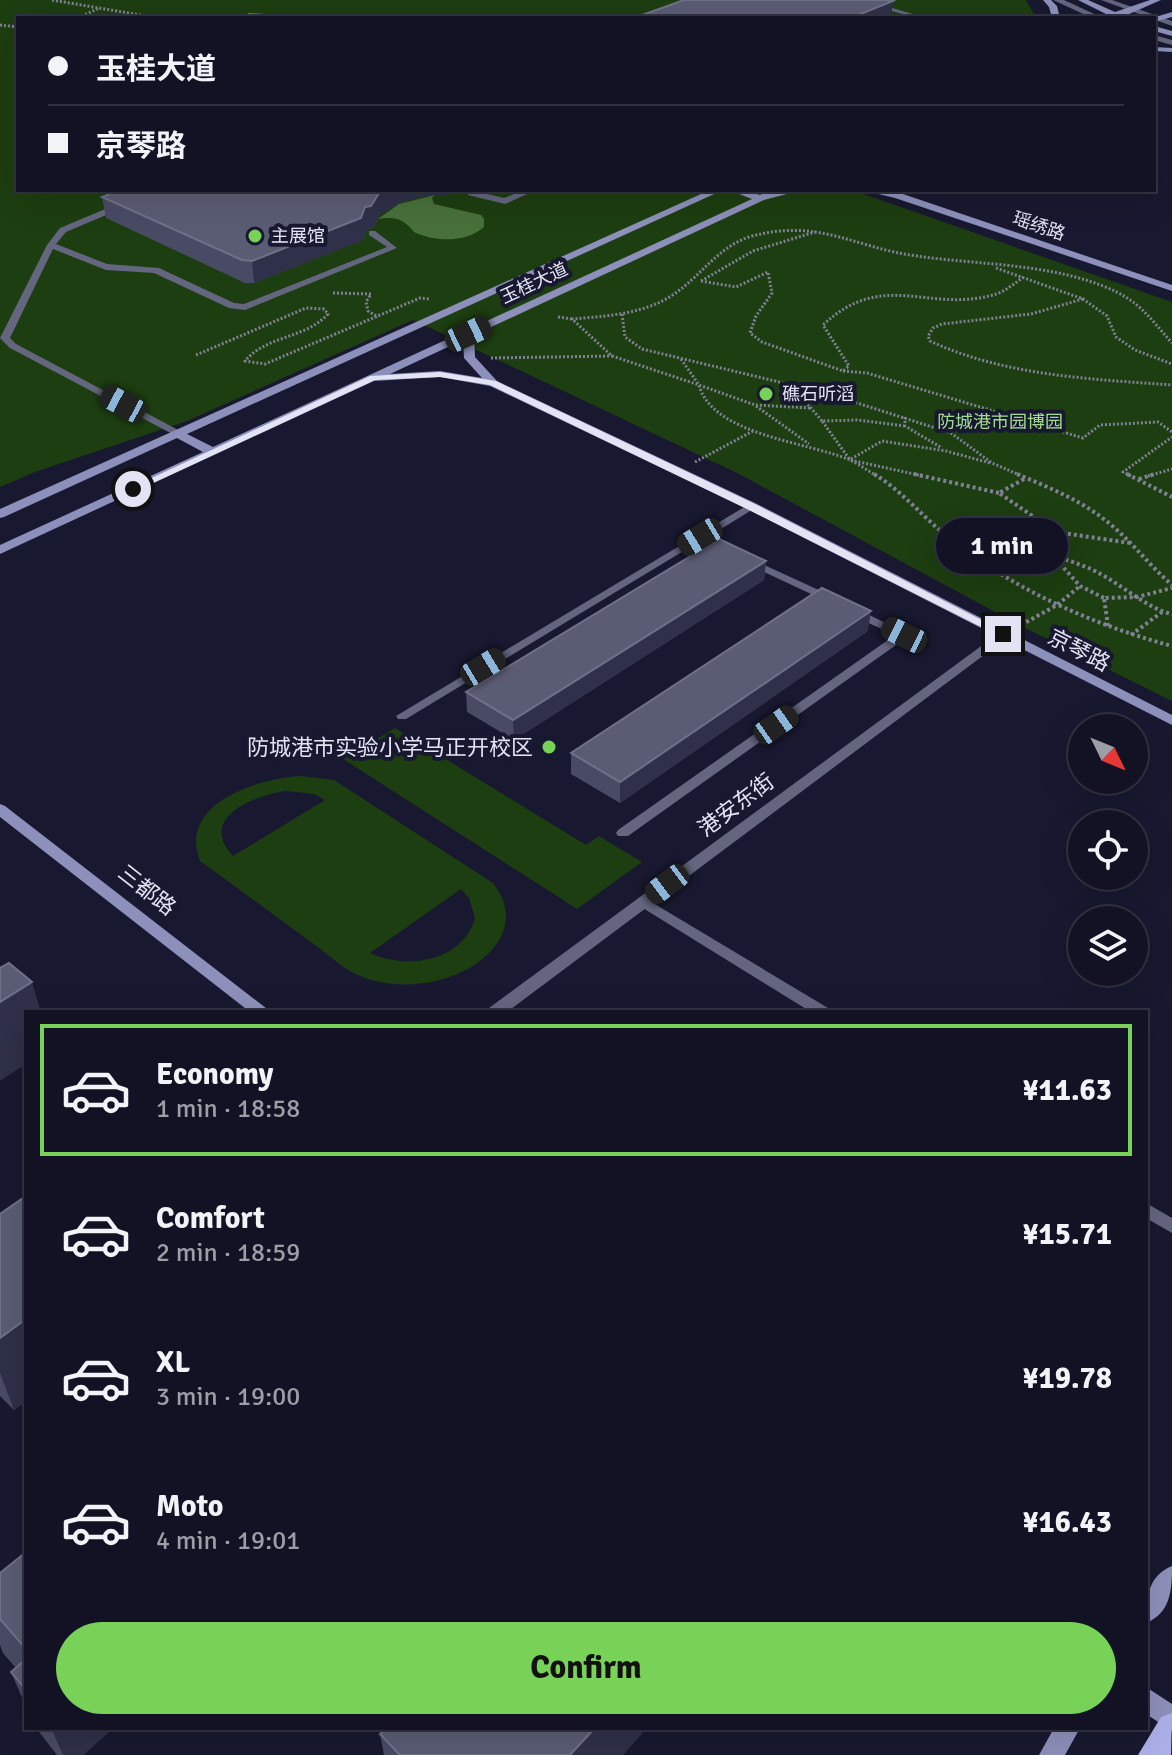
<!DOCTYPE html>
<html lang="en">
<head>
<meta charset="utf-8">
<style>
	:root { --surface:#121224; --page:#1b1b2c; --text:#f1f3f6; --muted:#9c9ea6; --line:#313241; --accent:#78d258 }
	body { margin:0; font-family:Signika,"Noto Sans SC",sans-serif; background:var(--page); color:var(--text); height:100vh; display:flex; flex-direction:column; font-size:30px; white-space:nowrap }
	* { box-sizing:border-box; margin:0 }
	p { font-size:26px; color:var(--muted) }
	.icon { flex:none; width:44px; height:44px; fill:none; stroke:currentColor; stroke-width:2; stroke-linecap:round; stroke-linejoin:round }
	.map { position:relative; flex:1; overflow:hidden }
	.drawer { position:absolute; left:24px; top:1010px; width:1124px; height:720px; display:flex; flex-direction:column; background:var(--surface); border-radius:0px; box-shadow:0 8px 32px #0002,0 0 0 2px var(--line) }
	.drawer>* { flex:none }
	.top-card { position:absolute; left:16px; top:16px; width:1140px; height:176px; border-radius:0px; box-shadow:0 8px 32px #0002,0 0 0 2px var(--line); display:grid; align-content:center; height:176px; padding:0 32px; background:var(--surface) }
	.needle { width:52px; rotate:133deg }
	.fabs { position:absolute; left:1068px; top:714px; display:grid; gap:16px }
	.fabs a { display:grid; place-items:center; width:80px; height:80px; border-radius:50%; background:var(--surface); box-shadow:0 8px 32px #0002,0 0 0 2px var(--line); font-size:40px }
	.end { position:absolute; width:36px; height:36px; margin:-18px; border:10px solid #e2e4f4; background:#111; box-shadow:0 0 0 4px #111 }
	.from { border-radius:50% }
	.bubble { position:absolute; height:56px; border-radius:28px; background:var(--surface); box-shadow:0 8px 32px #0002,0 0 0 2px var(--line); font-size:26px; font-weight:700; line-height:56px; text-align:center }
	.car { position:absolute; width:24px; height:48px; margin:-24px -12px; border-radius:10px; box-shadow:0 0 6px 2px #0007; background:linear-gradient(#222 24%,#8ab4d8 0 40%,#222 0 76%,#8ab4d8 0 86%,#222 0) }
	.top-card b { display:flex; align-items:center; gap:28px; height:76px; font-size:30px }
	.top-card b+b { border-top:2px solid var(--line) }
	.top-card i { width:20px; height:20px; background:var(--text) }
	ul { padding:14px 0 0; list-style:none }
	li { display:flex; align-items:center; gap:24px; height:132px; margin:0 16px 12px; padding:0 16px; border:4px solid transparent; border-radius:0px }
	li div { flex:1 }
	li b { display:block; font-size:30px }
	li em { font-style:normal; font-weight:700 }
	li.active { border-color:var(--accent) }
	li>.icon { width:72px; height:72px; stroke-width:1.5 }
	.primary-button { display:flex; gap:16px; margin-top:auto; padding:16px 32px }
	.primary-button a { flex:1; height:92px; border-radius:48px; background:var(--accent); color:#111; font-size:32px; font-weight:700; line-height:92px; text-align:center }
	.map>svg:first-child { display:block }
	.green { fill:#1d3e10; fill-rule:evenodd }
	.water { fill:#48703b }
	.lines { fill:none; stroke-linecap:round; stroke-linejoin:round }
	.path-far1 { stroke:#808195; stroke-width:3; stroke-dasharray:2 2; stroke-linecap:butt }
	.path { stroke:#808195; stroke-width:4; stroke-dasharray:3 3; stroke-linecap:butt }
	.lane { fill:#64657f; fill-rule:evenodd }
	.street { fill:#64657f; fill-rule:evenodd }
	.secondary { fill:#8d90ba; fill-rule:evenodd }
	.primary { fill:#adb0e7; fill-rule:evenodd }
	.wall { fill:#494b65 }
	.shaded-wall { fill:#2f3049 }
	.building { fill:#5a5c74; stroke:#6f7188; stroke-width:2 }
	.route { fill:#e2e4f4 }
	.poi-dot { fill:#78d258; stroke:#181830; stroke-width:3 }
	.labels { text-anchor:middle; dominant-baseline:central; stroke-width:8; stroke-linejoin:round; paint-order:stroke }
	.far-street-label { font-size:18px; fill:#e2e4f4; stroke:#181830 }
	.far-poi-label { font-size:18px; fill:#e2e4f4; stroke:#181830; text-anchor:start }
	.far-park-label { font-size:18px; fill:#a1dc8e; stroke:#181830 }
	.street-label { font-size:22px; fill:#e2e4f4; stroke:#181830 }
	.poi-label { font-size:22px; fill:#e2e4f4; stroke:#181830; text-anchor:end }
</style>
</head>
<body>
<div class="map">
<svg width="1172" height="1755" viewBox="0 0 1172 1755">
	<rect width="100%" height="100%" fill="#181830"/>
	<!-- green -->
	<path class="green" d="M0,0H1026L1034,14L1033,18H18V190H852L1172,302V701L1023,627L737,473L413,320L187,421L35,472L0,487Z
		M395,728L586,845L599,836L642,862L577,909L343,759Z
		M301,776L334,780L493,883C508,902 511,924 496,945C467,983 403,994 360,976C344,970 329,955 315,945C277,917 239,889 200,861C177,803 259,778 301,776ZM286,791L314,794L325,800L233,856C197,818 255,795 286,791ZM461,889L469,898L475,918C463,962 406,970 370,953Z"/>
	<!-- water -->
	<path class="water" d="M435,195L432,198L434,204L481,215L484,219V227C466,243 435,242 414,232C404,219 395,216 378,219L399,204Z"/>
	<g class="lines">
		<!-- path-far1 -->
		<path class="path-far1" d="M52,0L158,18
			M78,18L99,8
			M0,25L18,27
			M996,268L1083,299L1107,316L1116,337L1135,350L1172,364
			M701,281L736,287L768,272L772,293L756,316L750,333L762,342L843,371L849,366L823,325C883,269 927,313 993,295C1005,292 1015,283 1025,276
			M701,281L753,251L815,232
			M333,293L371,294L366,302L368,311L378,317
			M1083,299L1031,314L942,324L933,328L928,336L930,341C1005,376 1091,379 1172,385
			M622,314L625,337L642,349L829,394L951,433L992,463L1022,476
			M558,317L572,319
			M196,355L306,308L324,309L328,314C305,339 267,335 245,361L265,364L420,298L429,299
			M491,358L612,356
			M681,359L699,385L755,405L810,408
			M843,371L867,373L1083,438L1100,425L1158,422L1172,432
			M792,386L822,421
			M756,406L809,444
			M905,417V426L942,448
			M905,426L857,420L822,421L850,460L923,476
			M851,459L882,441L946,451L990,463
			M695,462L753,431
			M877,476C868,471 859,464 850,460C808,442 712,435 699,385L612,356L572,319C608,316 647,314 677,292C702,274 719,247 749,237C818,217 854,248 917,256C979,265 1044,263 1103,286C1139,300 1148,316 1172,343
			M1131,476L1123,472L1172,437
			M1148,476L1172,469"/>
		<!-- path -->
		<path class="path" d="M874,474C904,492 925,520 953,541C1017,591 1094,625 1172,646
			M914,474L999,493
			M1017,474C1050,488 1083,501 1110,524C1133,543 1150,566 1172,585
			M1127,474L1172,497
			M1024,479L999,493L1056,532L1053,556L1080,586L1104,598
			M1139,479L1155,474
			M943,530C991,541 1041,549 1086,567C1115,578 1146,609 1172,614
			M1056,532L1130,543
			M1021,625L1057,605L1080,586
			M1108,626L1104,598L1137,597L1172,588
			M1131,635L1162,612"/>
		<!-- lane -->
		<path class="lane" d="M854,0H865L916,15L912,18H903L906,15Z
			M471,190L504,198L525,190H536L505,204L468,195V191Z
			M122,202L126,205L125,207L66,232L56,244L107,264L159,268L234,303L244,304L387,247L369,235V231H375L397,248L245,310L229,308L154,273L106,270L53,249L10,338L16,344L182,432V436L178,437L10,348L0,338L47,245L60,228Z
			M751,503L755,504V508L708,537L733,549V553H725L700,541L406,719H398L396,716Z
			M751,559L834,597L836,599L830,603L826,601L747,564V560Z
			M855,608L910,635L628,836H618L616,833L618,830L895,635L851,615L849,612Z
			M643,897L828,1008L831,1012H811L638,905L636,902Z
			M1146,1203L1172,1218V1233L1146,1218Z"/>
		<!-- street -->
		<path class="street" d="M1053,0H1064L1103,18H1092Z
			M1101,0H1112L1172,21V26Z
			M1154,35L1172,40V45L1154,40Z
			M1003,630L1010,634L1008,637L507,1012H486L489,1008Z"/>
		<!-- secondary -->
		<path class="secondary" d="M1043,0H1051L1057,6L1060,18H1052L1049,7Z
			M1078,0H1088L1115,12L1150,0H1161L1120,18H1102L1108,15Z
			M1172,12V17L1154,22L1152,18Z
			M1154,26L1172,31V36L1154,31Z
			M1154,47L1172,48V52L1154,51Z
			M710,190H723L187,434L213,447L752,199L729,190H744L760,195L770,190H802L764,200L474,335L475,357L497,381L755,503L1172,715V725L747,509L490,386L440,377L374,381L0,554V545L203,452L177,438L4,517L0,518V509ZM463,340L464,358L482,378L440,371L390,374Z
			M862,190L900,193L1172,285V291L895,198Z
			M0,804L5,806L271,1012H250L0,817Z
			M1172,1566C1172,1589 1171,1613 1146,1623C1146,1600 1147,1576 1172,1566Z
			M1146,1687L1172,1704V1731L1146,1714Z
			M1054,1728H1080L1065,1755H1039Z"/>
		<!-- primary -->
		<path class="primary" d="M1172,1713L1171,1755H1138L1161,1717Z"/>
	</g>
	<!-- wall -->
	<path class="wall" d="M465,193L424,196L402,202L380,214L373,228L367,229L363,240L254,283H245L106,218L102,197Z
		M766,561L764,580L514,740L467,712L466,692Z
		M868,631L620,803L571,774V753Z
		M26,1196V1401L14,1410L0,1396V1214Z
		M26,1552V1707L11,1672L16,1668L3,1653L0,1645V1573Z
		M36,1728H113L83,1755H57Z
		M380,1734L623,1755H384Z"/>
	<!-- shaded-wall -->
	<path class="shaded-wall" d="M893,1L891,18H851Z
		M384,190H467L465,193L424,196L402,202L380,214L373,228L367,229L363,240L254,283L252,261L365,207L379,193Z
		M766,561L764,580L514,740L513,720Z
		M871,611L868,631L620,803V782Z
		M32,982L41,1012H26V1064L0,1081V1002Z
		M26,1319V1401L14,1410L0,1373V1338Z
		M51,1728H113L83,1755H63Z
		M595,1728H647L623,1755H570Z"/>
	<!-- building -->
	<path class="building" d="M684,0H887L893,1L851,18H634Z
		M249,14L309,18H245Z
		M120,190H384L379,193L371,206L365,207L361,218L252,261L242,260L102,197Z
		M719,539L766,561L513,720L466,692Z
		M822,588L871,611L620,782L571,753Z
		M9,963L32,982L0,1002V968Z
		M26,1196V1319L0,1338V1214Z
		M26,1552V1649L0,1619V1573Z
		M26,1659V1690L11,1672Z
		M387,1728H595L570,1755H400L380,1734Z"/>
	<!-- route -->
	<path class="route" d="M440,372L496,381L755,504L1009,634L999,636L747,509L490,385L440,377L375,380L136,491L128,489L370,376Z"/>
	<!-- markers -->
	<g class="poi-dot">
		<circle cx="255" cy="236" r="8"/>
		<circle cx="766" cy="394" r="8"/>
		<circle cx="549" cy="747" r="8"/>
	</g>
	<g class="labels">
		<!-- far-street labels -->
		<g class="far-street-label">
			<text transform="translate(1039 226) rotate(19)">瑶绣路</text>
			<text transform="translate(534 283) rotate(-25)">玉桂大道</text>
		</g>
		<!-- far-poi labels -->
		<g class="far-poi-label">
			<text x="271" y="236">主展馆</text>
			<text x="782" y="394">礁石听滔</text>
		</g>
		<!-- far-park labels -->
		<g class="far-park-label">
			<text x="1000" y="422">防城港市园博园</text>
		</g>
		<!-- street labels -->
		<g class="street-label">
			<text transform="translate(1079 650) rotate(27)">京琴路</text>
			<text transform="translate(736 805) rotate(-37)">港安东街</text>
			<text transform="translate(147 890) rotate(38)">三都路</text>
		</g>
		<!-- poi labels -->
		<g class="poi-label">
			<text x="533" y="747">防城港市实验小学马正开校区</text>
		</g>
	</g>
</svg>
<div class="fabs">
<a><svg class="needle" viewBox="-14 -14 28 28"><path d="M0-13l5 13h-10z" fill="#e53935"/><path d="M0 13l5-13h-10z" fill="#9c9ea6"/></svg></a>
<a><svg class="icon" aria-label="locate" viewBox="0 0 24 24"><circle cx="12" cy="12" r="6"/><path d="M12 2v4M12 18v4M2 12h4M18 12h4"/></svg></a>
<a><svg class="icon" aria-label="layers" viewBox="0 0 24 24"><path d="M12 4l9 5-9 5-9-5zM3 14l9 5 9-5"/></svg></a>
</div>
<i class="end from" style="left:133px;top:489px"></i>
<i class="end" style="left:1003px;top:634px"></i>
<div class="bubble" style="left:936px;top:518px;width:132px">1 min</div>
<i class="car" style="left:468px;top:334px;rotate:65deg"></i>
<i class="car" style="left:123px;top:404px;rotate:298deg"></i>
<i class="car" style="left:700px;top:537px;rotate:239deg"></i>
<i class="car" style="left:904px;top:635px;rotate:296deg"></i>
<i class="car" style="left:483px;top:667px;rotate:59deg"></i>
<i class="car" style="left:776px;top:725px;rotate:55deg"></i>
<i class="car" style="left:667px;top:884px;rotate:233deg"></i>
<div class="top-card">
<b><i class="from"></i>玉桂大道</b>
<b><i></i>京琴路</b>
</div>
<section class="drawer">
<ul>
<li class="active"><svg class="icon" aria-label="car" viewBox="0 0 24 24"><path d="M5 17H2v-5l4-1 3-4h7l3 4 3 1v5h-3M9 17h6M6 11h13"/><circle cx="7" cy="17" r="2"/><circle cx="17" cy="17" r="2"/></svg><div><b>Economy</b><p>1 min · 18:58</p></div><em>¥11.63</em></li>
<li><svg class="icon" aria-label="car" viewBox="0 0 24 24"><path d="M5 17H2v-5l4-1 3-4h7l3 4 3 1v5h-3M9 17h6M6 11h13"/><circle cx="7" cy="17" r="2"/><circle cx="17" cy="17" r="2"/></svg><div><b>Comfort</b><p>2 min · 18:59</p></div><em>¥15.71</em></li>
<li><svg class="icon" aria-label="car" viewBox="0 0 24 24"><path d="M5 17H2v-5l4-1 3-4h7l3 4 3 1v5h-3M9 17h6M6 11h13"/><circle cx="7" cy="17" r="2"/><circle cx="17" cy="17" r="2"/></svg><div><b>XL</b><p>3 min · 19:00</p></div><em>¥19.78</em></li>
<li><svg class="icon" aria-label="car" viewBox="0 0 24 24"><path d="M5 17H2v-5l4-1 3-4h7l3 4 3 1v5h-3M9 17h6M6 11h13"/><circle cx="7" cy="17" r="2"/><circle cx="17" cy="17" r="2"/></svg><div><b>Moto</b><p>4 min · 19:01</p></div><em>¥16.43</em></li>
</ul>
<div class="primary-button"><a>Confirm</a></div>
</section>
</div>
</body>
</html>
